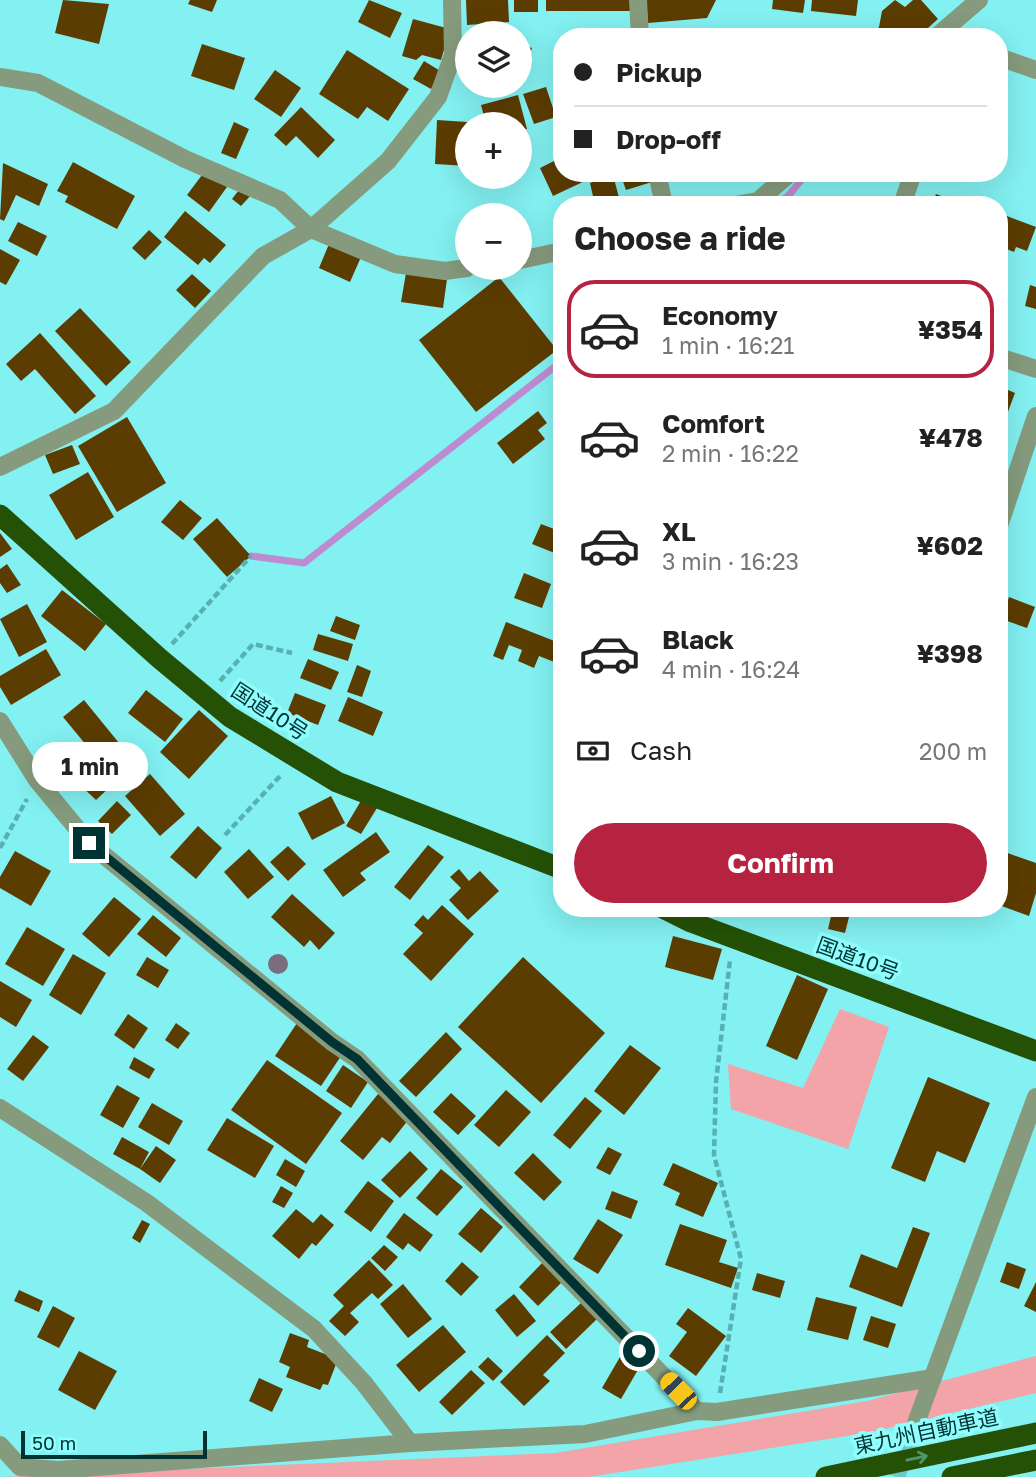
<!DOCTYPE html>
<html lang="en">
<head>
<meta charset="utf-8">
<style>
	:root { --surface:#fff; --page:#f6f6f6; --text:#222; --muted:#767676; --line:#e0e0e0; --accent:#b52340 }
	body { margin:0; font-family:"Golos Text","Noto Sans JP",sans-serif; background:var(--page); color:var(--text); height:100vh; display:flex; flex-direction:column; font-size:26px; white-space:nowrap }
	* { box-sizing:border-box; margin:0 }
	p { font-size:23px; color:var(--muted) }
	.icon { flex:none; width:38px; height:38px; fill:none; stroke:currentColor; stroke-width:2; stroke-linecap:round; stroke-linejoin:round }
	.map { position:relative; flex:1; overflow:hidden }
	.panel { position:absolute; left:553px; top:196px; width:455px; height:721px; display:flex; flex-direction:column; background:var(--surface); border-radius:28px; box-shadow:0 7px 28px #0002 }
	.panel>* { flex:none }
	.hud { position:absolute; left:553px; top:28px; width:455px; height:154px; border-radius:28px; box-shadow:0 7px 28px #0002; display:grid; align-content:center; height:154px; padding:0 21px; background:var(--surface) }
	.buttons { position:absolute; left:455px; top:21px; display:grid; gap:14px }
	.buttons a { display:grid; place-items:center; width:77px; height:77px; border-radius:50%; background:var(--surface); box-shadow:0 7px 28px #0002; font-size:35px }
	.scale { position:absolute; left:21px; bottom:18px; width:186px; box-sizing:border-box; padding-left:7px; border:4px solid #003334; border-top:0; font-size:19px; line-height:24px; white-space:nowrap; color:#003334; -webkit-text-stroke:5px #91fefe; paint-order:stroke }
	.end { position:absolute; width:32px; height:32px; margin:-16px; border:9px solid #003334; background:#fff; box-shadow:0 0 0 4px #fff }
	.from { border-radius:50% }
	.bubble { position:absolute; height:49px; border-radius:24px; background:var(--surface); box-shadow:0 7px 28px #0002; font-size:23px; font-weight:700; line-height:49px; text-align:center }
	.car { position:absolute; width:21px; height:42px; margin:-21px -10px; border-radius:9px; box-shadow:0 0 5px 2px #0007; background:linear-gradient(#f5c518 24%,#345 0 40%,#f5c518 0 76%,#345 0 86%,#f5c518 0) }
	.hud b { display:flex; align-items:center; gap:24px; height:66px; font-size:26px }
	.hud b+b { border-top:2px solid var(--line) }
	.hud i { width:18px; height:18px; background:var(--text) }
	ul { padding:0; list-style:none }
	li { display:flex; align-items:center; gap:21px; height:98px; margin:0 14px 10px; padding:0 7px; border:4px solid transparent; border-radius:28px }
	li div { flex:1 }
	li b { display:block; font-size:26px }
	li em { font-style:normal; font-weight:700 }
	li.selected { border-color:var(--accent) }
	li>.icon { width:63px; height:63px; stroke-width:1.5 }
	h2 { padding:0 21px; font-size:32px; line-height:84px }
	.pay { display:flex; align-items:center; gap:18px; height:77px; padding:0 21px; font-size:26px }
	.pay p { margin-inline-start:auto }
	.action { display:flex; gap:14px; margin-top:auto; padding:14px 21px }
	.action a { flex:1; height:80px; border-radius:42px; background:var(--accent); color:#fff; font-size:28px; font-weight:700; line-height:80px; text-align:center }
	.map>svg:first-child { display:block }
	.green { fill:#f3a4a8 }
	.lines { fill:none; stroke-linecap:round; stroke-linejoin:round }
	.stream { stroke:#bd8cd0; stroke-width:7 }
	.building { fill:#5c3d01 }
	.minor-tunnel { stroke:#69cacb; stroke-width:18; stroke-dasharray:18 9; stroke-linecap:butt }
	.path { stroke:#57b1b2; stroke-width:4.5; stroke-dasharray:7 3.5; stroke-linecap:butt }
	.minor { stroke:#869b7d; stroke-width:18 }
	.highway { stroke:#255107; stroke-width:21 }
	.tree { fill:#7a6d7f }
	.oneway { stroke:#50966a }
	.route { stroke:#003334; stroke-width:9 }
	.labels { text-anchor:middle; dominant-baseline:central; stroke-width:7; stroke-linejoin:round; paint-order:stroke }
	.street-label { font-size:21px; fill:#003334; stroke:#91fefe }
</style>
</head>
<body>
<div class="map">
<svg width="1036" height="1477" viewBox="0 0 1036 1477">
	<rect width="100%" height="100%" fill="#83f0f1"/>
	<!-- green -->
	<path class="green" d="M840,1009L889,1027L848,1149L731,1109L728,1064L803,1088Z
		M1036,1356V1393L872,1432L589,1477H0L555,1453L867,1401Z"/>
	<g class="lines">
		<!-- stream -->
		<path class="stream" d="M776,205L789,195L807,173
			M251,556L304,563L562,361"/>
	</g>
	<!-- building -->
	<path class="building" d="M63,0L109,4L99,44L55,33Z
		M190,0H217L212,12L188,4Z
		M369,0L402,13L390,38L358,22Z
		M466,0H508L509,22L467,25Z
		M514,0H538V12H514Z
		M546,0H631V11H546Z
		M646,0H716L707,18L648,23Z
		M773,0H805L803,13L772,9Z
		M812,0H858L856,16L811,11Z
		M895,0L905,7L913,0H921L938,19L918,37H871L879,27L882,11Z
		M413,19L450,29L441,60L422,55L416,60L402,56Z
		M202,44L245,58L234,90L191,76Z
		M520,44L532,48L520,80Z
		M347,50L409,89L388,121L367,107L358,119L319,94Z
		M424,61L442,72L431,89L413,79Z
		M275,70L301,88L281,117L254,99Z
		M546,87L556,117L534,124L523,94Z
		M518,95L527,129L520,131V124H486L481,105Z
		M301,107L335,140L318,158L296,136L286,146L274,135Z
		M437,120L467,122V166L435,164Z
		M234,122L249,129L236,159L221,153Z
		M562,157V173H584L587,180L553,196L540,168Z
		M73,162L135,196L117,229L65,202L68,196L57,191Z
		M3,163L48,184L39,206L16,195L4,221L0,219Z
		M205,171L227,187L209,212L187,195Z
		M620,173H649L652,182L626,190Z
		M713,173H743L742,180L713,179Z
		M613,175L621,205H595L590,183Z
		M242,186L252,194L241,206L232,199Z
		M936,194L955,201L954,205H932Z
		M185,211L226,245L210,263L204,258L198,265L164,237Z
		M999,213L1036,227L1027,251L1016,247L1014,252L999,246Z
		M18,222L47,236L37,256L8,241Z
		M149,230L162,242L145,260L132,248Z
		M329,244L361,257L350,282L319,268Z
		M0,249L20,260L6,285L0,282Z
		M406,273L447,279L443,308L401,302Z
		M192,274L211,291L195,308L176,290Z
		M499,277L557,350L476,412L419,340Z
		M1030,285L1036,287V309L1025,306Z
		M80,308L131,362L106,386L55,331Z
		M40,333L96,396L75,414L35,369L21,381L6,364Z
		M999,386L1015,393L1006,417L999,415Z
		M538,411L547,423L538,430L545,439L513,464L497,443Z
		M127,417L166,483L117,512L78,446Z
		M72,445L80,464L53,474L45,455Z
		M88,472L114,517L76,540L49,495Z
		M180,500L202,518L183,540L161,522Z
		M217,518L251,556L227,577L193,539Z
		M541,524L562,532V556L532,544Z
		M0,533L12,549L0,557Z
		M7,564L21,585L7,593L0,583V569Z
		M524,573L551,584L542,608L514,598Z
		M62,590L106,624L85,651L41,616Z
		M1009,597L1035,607L1027,628L1007,621L999,642V610L1004,612Z
		M27,604L47,642L19,657L0,619Z
		M336,616L360,625L355,640L330,631Z
		M506,622L562,644V665L539,656L534,668L518,661L522,650L509,645L503,660L493,656Z
		M318,634L353,644L348,661L313,650Z
		M46,649L61,675L11,705L0,687V676Z
		M308,659L339,672L331,690L300,678Z
		M357,665L371,671L362,697L347,692Z
		M146,690L183,719L165,742L128,713Z
		M295,693L326,705L318,725L287,713Z
		M348,697L383,712L373,736L338,721Z
		M84,700L141,770L120,786L63,717Z
		M199,710L228,736L189,779L160,752Z
		M94,769L111,786L96,800L79,784Z
		M150,774L185,814L160,836L125,796Z
		M331,796L345,823L312,840L298,813Z
		M362,799L377,808L361,834L346,826Z
		M117,801L131,815L112,834L98,821Z
		M198,826L222,848L196,879L170,857Z
		M376,832L390,852L360,873L366,880L343,897L323,870Z
		M428,845L444,857L410,900L394,887Z
		M288,846L306,864L288,881L270,862Z
		M249,849L274,877L248,899L224,872Z
		M999,850L1036,863V893L1029,916L999,905Z
		M15,851L51,871L31,906L0,888V877Z
		M459,869L469,881L480,871L499,891L468,920L449,900L461,888L450,877Z
		M292,894L335,933L319,950L310,940L304,947L271,917Z
		M114,897L141,919L109,957L82,934Z
		M442,905L474,934L431,981L403,954L423,933L414,925L423,915L428,920Z
		M832,912L849,917L845,933L828,929Z
		M153,915L181,938L166,957L137,934Z
		M27,927L65,949L43,986L5,964Z
		M673,936L722,949L713,980L665,967Z
		M73,954L106,973L81,1015L49,995Z
		M147,957L169,970L158,988L136,975Z
		M523,957L605,1033L541,1103L458,1027Z
		M797,975L828,989L797,1060L766,1046Z
		M0,981L32,1000L16,1027L0,1017Z
		M128,1014L148,1028L134,1049L114,1035Z
		M176,1023L190,1033L178,1049L165,1040Z
		M297,1023L343,1053L321,1086L275,1056Z
		M446,1032L462,1049L416,1097L399,1081Z
		M33,1035L49,1047L23,1081L7,1069Z
		M630,1045L661,1068L624,1115L594,1091Z
		M134,1057L155,1069L149,1079L129,1068Z
		M267,1060L342,1113L306,1164L231,1110Z
		M343,1065L368,1082L351,1108L326,1091Z
		M928,1077L990,1103L965,1163L937,1151L925,1182L891,1168Z
		M117,1085L140,1098L123,1128L100,1115Z
		M506,1090L531,1112L499,1147L474,1125Z
		M451,1093L476,1116L458,1135L433,1112Z
		M378,1094L409,1119L390,1143L382,1137L363,1160L340,1141Z
		M585,1097L602,1111L570,1149L553,1135Z
		M152,1103L183,1121L169,1145L138,1127Z
		M227,1118L274,1146L255,1178L207,1150Z
		M122,1137L149,1152L140,1169L113,1154Z
		M156,1146L176,1160L160,1183L140,1169Z
		M608,1147L622,1154L610,1175L596,1168Z
		M410,1151L428,1169L400,1198L381,1180Z
		M533,1153L562,1182L544,1201L514,1173Z
		M285,1159L305,1171L296,1187L276,1175Z
		M673,1163L718,1183L703,1217L675,1205L680,1193L663,1185Z
		M441,1169L463,1187L437,1216L416,1198Z
		M368,1181L394,1201L371,1232L344,1212Z
		M281,1186L293,1193L284,1208L272,1202Z
		M612,1191L638,1201L631,1219L605,1209Z
		M481,1208L503,1227L481,1253L458,1234Z
		M296,1209L313,1223L321,1214L334,1225L316,1246L312,1243L299,1259L272,1236Z
		M404,1213L433,1235L420,1252L408,1243L403,1250L386,1237Z
		M598,1219L623,1235L598,1274L573,1259Z
		M142,1220L150,1224L140,1243L132,1238Z
		M680,1224L727,1240L719,1262L738,1268L731,1288L665,1265Z
		M913,1227L930,1233L902,1307L849,1287L861,1254L897,1268Z
		M384,1245L398,1257L385,1271L371,1258Z
		M369,1260L393,1285L378,1299L372,1293L350,1313L359,1322L345,1336L329,1321L344,1306L333,1295Z
		M462,1262L479,1277L461,1296L445,1281Z
		M543,1262L563,1281L538,1306L519,1287Z
		M1007,1262L1026,1269L1019,1289L1000,1282Z
		M757,1273L785,1281L780,1298L752,1290Z
		M1036,1282V1312L1024,1306Z
		M403,1284L432,1319L408,1338L380,1304Z
		M19,1290L43,1301L39,1312L14,1301Z
		M514,1294L536,1321L517,1337L495,1310Z
		M816,1297L857,1307L848,1340L807,1330Z
		M581,1303L597,1319L566,1349L550,1332Z
		M53,1306L75,1318L59,1348L37,1337Z
		M688,1308L726,1336L696,1376L669,1356L687,1332L676,1324Z
		M871,1316L896,1324L888,1348L863,1340Z
		M443,1325L466,1352L419,1392L396,1365Z
		M290,1333L309,1340L307,1347L338,1359L328,1385L323,1384L320,1390L286,1377L290,1367L279,1362Z
		M547,1335L565,1353L543,1375L550,1381L524,1406L500,1382Z
		M624,1350L643,1361L621,1399L602,1388Z
		M79,1351L117,1371L95,1410L58,1390Z
		M488,1357L503,1371L493,1381L478,1367Z
		M471,1370L485,1383L452,1415L439,1402Z
		M259,1378L283,1389L272,1412L249,1401Z"/>
	<g class="lines">
		<!-- minor-tunnel -->
		<path class="minor-tunnel" d="M896,1477L916,1423"/>
		<!-- path -->
		<path class="path" d="M172,644L251,556
			M220,681L253,644L292,653
			M225,835L282,774
			M0,848L27,799
			M720,1393L741,1259L714,1155L716,1082L730,960"/>
		<!-- minor -->
		<path class="minor" d="M638,0L640,37
			M936,37L979,0
			M999,57L1036,70
			M0,77L38,83L185,159L280,200L311,229L395,264L445,271L467,268
			M657,173L664,205
			M735,205L758,201L790,173
			M902,205L913,173
			M520,260L562,251
			M999,357L1036,369
			M0,467L114,411L263,256L311,229L388,161L438,97L453,55L452,0
			M999,526L1036,416
			M0,721L37,780L89,843L332,1042L357,1059L697,1411
			M0,1108L147,1203L314,1329L364,1383L410,1443
			M916,1423L1036,1097
			M0,1445L20,1467L58,1470L410,1443L585,1434L697,1411L717,1412L933,1378"/>
		<!-- highway -->
		<path class="highway" d="M0,515L159,658L230,717L337,782L562,869
			M663,908L691,922L1036,1051
			M826,1477L1036,1433
			M952,1477L1036,1460"/>
	</g>
	<!-- trees -->
	<circle class="tree" cx="278" cy="964" r="10"/>
	<!-- one-way arrows -->
	<defs><path id="oneway-shaft" d="M-6 0H5M1.5-3L5.5 0L1.5 3" fill="none" stroke-width="1.6" stroke-linecap="round" stroke-linejoin="round" transform="scale(1.75)"/></defs>
	<use class="oneway" href="#oneway-shaft" transform="translate(917 1458) rotate(-12)"/>
	<g class="lines">
		<!-- route -->
		<path class="route" d="M89,843L332,1042L357,1059L639,1351"/>
	</g>
	<g class="labels">
		<!-- street labels -->
		<g class="street-label">
			<text transform="translate(270 711) rotate(33)">国道10号</text>
			<text transform="translate(858 958) rotate(20)">国道10号</text>
			<text transform="translate(926 1431) rotate(-12)">東九州自動車道</text>
		</g>
	</g>
</svg>
<div class="buttons">
<a><svg class="icon" aria-label="layers" viewBox="0 0 24 24"><path d="M12 4l9 5-9 5-9-5zM3 14l9 5 9-5"/></svg></a>
<a>+</a>
<a>−</a>
</div>
<div class="scale">50 m</div>
<i class="end from" style="left:639px;top:1351px"></i>
<i class="end" style="left:89px;top:843px"></i>
<div class="bubble" style="left:32px;top:742px;width:116px">1 min</div>
<i class="car" style="left:678px;top:1391px;rotate:316deg"></i>
<div class="hud">
<b><i class="from"></i>Pickup</b>
<b><i></i>Drop-off</b>
</div>
<section class="panel">
<h2>Choose a ride</h2>
<ul>
<li class="selected"><svg class="icon" aria-label="car" viewBox="0 0 24 24"><path d="M5 17H2v-5l4-1 3-4h7l3 4 3 1v5h-3M9 17h6M6 11h13"/><circle cx="7" cy="17" r="2"/><circle cx="17" cy="17" r="2"/></svg><div><b>Economy</b><p>1 min · 16:21</p></div><em>¥354</em></li>
<li><svg class="icon" aria-label="car" viewBox="0 0 24 24"><path d="M5 17H2v-5l4-1 3-4h7l3 4 3 1v5h-3M9 17h6M6 11h13"/><circle cx="7" cy="17" r="2"/><circle cx="17" cy="17" r="2"/></svg><div><b>Comfort</b><p>2 min · 16:22</p></div><em>¥478</em></li>
<li><svg class="icon" aria-label="car" viewBox="0 0 24 24"><path d="M5 17H2v-5l4-1 3-4h7l3 4 3 1v5h-3M9 17h6M6 11h13"/><circle cx="7" cy="17" r="2"/><circle cx="17" cy="17" r="2"/></svg><div><b>XL</b><p>3 min · 16:23</p></div><em>¥602</em></li>
<li><svg class="icon" aria-label="car" viewBox="0 0 24 24"><path d="M5 17H2v-5l4-1 3-4h7l3 4 3 1v5h-3M9 17h6M6 11h13"/><circle cx="7" cy="17" r="2"/><circle cx="17" cy="17" r="2"/></svg><div><b>Black</b><p>4 min · 16:24</p></div><em>¥398</em></li>
</ul>
<div class="pay"><svg class="icon" aria-label="cash" viewBox="0 0 24 24"><path d="M3 7h18v10H3z"/><circle cx="12" cy="12" r="2"/></svg>Cash<p>200 m</p></div>
<div class="action"><a>Confirm</a></div>
</section>
</div>
</body>
</html>
